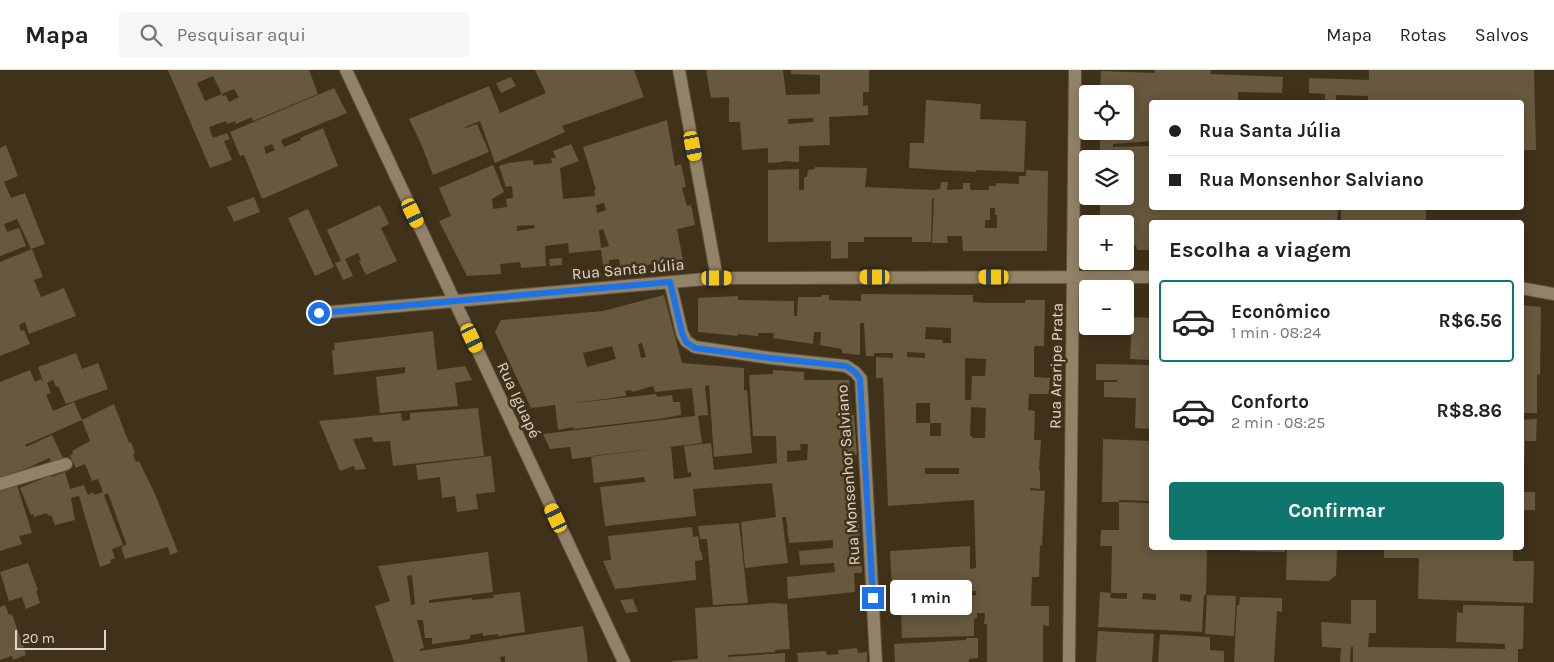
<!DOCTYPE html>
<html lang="pt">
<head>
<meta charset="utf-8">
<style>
	:root { --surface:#fff; --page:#f6f6f6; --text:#202124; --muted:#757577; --line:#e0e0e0; --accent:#0f766e }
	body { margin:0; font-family:Karla,sans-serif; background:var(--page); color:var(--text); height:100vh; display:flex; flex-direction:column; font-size:19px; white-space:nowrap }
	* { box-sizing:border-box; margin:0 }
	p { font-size:16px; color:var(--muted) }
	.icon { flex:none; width:28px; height:28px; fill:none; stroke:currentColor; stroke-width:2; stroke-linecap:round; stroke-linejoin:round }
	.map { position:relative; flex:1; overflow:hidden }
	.panel { position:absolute; left:1149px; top:150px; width:375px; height:330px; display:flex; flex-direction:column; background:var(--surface); border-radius:5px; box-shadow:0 2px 12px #0003 }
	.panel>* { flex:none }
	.guide { position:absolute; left:1149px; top:30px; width:375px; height:110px; border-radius:5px; box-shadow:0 2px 12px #0003; display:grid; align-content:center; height:110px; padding:0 20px; background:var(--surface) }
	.fabs { position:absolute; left:1079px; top:15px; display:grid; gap:10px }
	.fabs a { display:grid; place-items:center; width:55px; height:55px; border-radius:5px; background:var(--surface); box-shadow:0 2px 12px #0003; font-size:25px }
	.scale { position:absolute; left:15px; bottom:12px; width:91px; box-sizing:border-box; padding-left:5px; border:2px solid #e0d7c8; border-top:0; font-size:14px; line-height:18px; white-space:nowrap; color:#e0d7c8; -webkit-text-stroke:4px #40321a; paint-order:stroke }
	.end { position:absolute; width:22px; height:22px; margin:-11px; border:6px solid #1a73e8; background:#fff; box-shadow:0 0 0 2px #fff }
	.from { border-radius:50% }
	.bubble { position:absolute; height:35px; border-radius:5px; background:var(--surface); box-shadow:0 2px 12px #0003; font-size:16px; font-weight:700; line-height:35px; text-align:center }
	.car { position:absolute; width:15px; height:30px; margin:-15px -8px; border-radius:6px; box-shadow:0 0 4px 1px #0007; background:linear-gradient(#f5c518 24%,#345 0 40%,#f5c518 0 76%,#345 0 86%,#f5c518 0) }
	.guide b { display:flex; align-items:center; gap:18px; height:48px; font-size:19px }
	.guide b+b { border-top:1px solid var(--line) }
	.guide i { width:12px; height:12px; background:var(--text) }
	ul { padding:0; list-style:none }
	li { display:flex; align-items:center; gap:15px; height:82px; margin:0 10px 8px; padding:0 10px; border:2px solid transparent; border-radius:5px }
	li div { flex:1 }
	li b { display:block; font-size:19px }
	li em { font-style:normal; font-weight:700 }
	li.active { border-color:var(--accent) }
	li>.icon { width:45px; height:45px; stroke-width:1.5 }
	h2 { padding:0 20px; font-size:22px; line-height:60px }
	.action { display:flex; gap:10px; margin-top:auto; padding:10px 20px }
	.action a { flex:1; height:58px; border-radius:5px; background:var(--accent); color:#fff; font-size:20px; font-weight:700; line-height:58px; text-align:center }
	header { display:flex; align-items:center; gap:30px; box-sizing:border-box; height:70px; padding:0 25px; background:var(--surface); border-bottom:1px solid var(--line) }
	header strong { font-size:24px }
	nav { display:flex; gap:28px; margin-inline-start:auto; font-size:18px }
	.search { width:350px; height:45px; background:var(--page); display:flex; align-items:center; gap:12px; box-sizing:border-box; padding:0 18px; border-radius:5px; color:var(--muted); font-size:19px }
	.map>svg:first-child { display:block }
	.building { fill:#67583e; fill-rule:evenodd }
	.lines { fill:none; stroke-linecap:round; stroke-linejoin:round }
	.service-casing { stroke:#5b4f39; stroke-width:14 }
	.minor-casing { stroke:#5b4f39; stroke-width:14 }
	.service { stroke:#928267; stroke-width:12 }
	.minor { stroke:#928267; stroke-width:12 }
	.route { stroke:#1a73e8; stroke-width:6 }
	.labels { text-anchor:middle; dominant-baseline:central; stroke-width:5; stroke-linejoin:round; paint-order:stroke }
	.street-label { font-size:16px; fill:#e0d7c8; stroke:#40321a }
</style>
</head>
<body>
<header>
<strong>Mapa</strong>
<div class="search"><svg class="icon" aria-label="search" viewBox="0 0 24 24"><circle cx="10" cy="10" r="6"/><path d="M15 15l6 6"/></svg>Pesquisar aqui</div>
<nav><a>Mapa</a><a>Rotas</a><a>Salvos</a></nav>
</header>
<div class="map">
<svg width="1554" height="592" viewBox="0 0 1554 592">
	<rect width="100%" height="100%" fill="#40321a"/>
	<!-- building -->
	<path class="building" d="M168,0H309L318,24L253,51L252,47L236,54L235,51L227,54L226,51L209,57L213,68L227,63L230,69L224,71L232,90L210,98ZM213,6L222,24L234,19L239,27L229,32L226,25L223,26L222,24L205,31L197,13Z
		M535,0H634L644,27L562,56L565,62L495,93L480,51L465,57L466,58L477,54L489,82L433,105L422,76L409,49L489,16L500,43L546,23Z
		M706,0H783L786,25L820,24V5L791,4V0H869V22H863V36L868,35V45L829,47L830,75L799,76V92L783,91V92L768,93V78L742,80L740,52H729V27L711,28ZM813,48L814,52L788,54V49Z
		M1155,0H1211L1210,4L1283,7L1282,23L1238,22V32H1151V71L1113,74V77L1151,76V138H1338L1337,152H1151V180H1137L1136,175L1125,176V154H1109V150H1100V129L1125,126V89H1100V61H1125V24H1105L1106,18H1100L1101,1L1155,3Z
		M1369,0H1534L1536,80H1521V32H1368V26L1336,25V32H1325V24L1309,23V8L1369,10Z
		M511,7L516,16L501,23L496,13Z
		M334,18L347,43L281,70L284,77L301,70L300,68L323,58L338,96L262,129L244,85L240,86L230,62ZM272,74L275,80L266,84L264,77Z
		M926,30L981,34L980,49L1026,51L1024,102L976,100L977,102L909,98L910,73H924Z
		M667,50L675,96L681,94L686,117L682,118L687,136L691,135L695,155L677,159L683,190L664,195L663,191L643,196V198L621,200L619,189L609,190L610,200L604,201L601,180L569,183L568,173L545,176L546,196L521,198L520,192L500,194L501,204L467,206L439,151L451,146L439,118L493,95L504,122L492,129L493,139L507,137L506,129L513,128L512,116L506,117L499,96L509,93L533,90L534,95L552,93L551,88H556L553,81L571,74L579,91L560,98L563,129L595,126L594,120H596L583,77ZM604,133L606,140L597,143L596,135ZM534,155L535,158L517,161V156ZM603,159L609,176L601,178L599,160Z
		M6,75L18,106L4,112L11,128L25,123L45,174L31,179L17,149L4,154L7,162L19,158L26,176L0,186V78Z
		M815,97L867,98L865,117L934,120L940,119L941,112H948L947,120L963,119V113H970V120H989V116H996V113L1019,114V106H1026V100L1048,101L1047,181H963L962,166H947L948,173H932L934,128L932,129L931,172H912V167H864V172H848V188L831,189V171L768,172V100L799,99V120H804V107H807L808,100L815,99ZM990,138H995V145H997V158H985V150H990Z
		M254,127L260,142L234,152L227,137Z
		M380,135L389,154L381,158L397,191L366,205L359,191L361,190L358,183L345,189L353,206L343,210L335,193L341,191L327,160Z
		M1341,138H1426V152H1341Z
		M308,139L334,197L315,206L288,148Z
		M32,179L43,207L34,210L41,227L64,218L76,246L29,264L25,252L19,255L21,261L24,260L30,274L0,286V192Z
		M562,188V195L550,196L549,189Z
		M861,224L973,225V232L985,233H1025V230H1045L1044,276H1034V307L1050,308L1049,324H1029L1028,340L1035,341L1034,370H1041L1039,400L1040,401V419L1030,418V420L1045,421L1042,476L1040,475L1039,507H1032L1031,536H1049V556L1043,555V592H987V554H984L985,543H977V548L974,549V566L902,568L901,538H893L890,481L970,476V499L976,498L974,430L888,436L883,308H876V287L893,288V283H874V286H866L864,253H860V285L842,283V279L820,275L821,262H814L813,274L773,268L774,263H758V266L738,264V266L698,262V228L738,226V230L794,231V246H797L798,227H821V225H829V230L861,231ZM926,257L951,258V273H942L943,270L925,269ZM907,282L925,283V288L907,287ZM965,288L986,289L985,306H972L971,330H965ZM916,333H930V353H916ZM971,337L986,338L985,368H972V366H970ZM930,353H941V366H930ZM925,398H959V404H925ZM976,521V525L930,528V524Z
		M664,225L682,293L744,298V320H747L752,383L714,387L709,315L705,316L708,345L698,346L702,373L572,389L570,377L550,379L543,364L695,346L692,318L655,322L653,316L632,322L631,320L625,321L626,326L567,334L656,324L657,327L672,325L673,332H680L681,345L659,349L573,359V357L558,360L555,335L531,338L495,262L501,250L603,241ZM642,273L646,287L641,288L638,274ZM612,276L616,289L587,297L583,283Z
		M1521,235L1541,237L1540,305L1537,304V343H1521Z
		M1132,247L1151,248V290L1130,289Z
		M433,261L437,300L465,296L472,310L455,313L458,336L380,343L376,307L405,303V297L334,305L332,280H335L334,273Z
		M76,283L82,299L98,293L108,319L66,334L59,318L58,316L56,317L53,310L47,313L51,323L46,325L53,341L74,332L82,350L25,375L26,377L52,365L63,388L52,393L49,388L0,411V312L30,300L35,312L41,309L44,314L38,297Z
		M1096,294L1151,295V359L1135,358L1136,328L1104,327V312H1117V310H1096Z
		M773,300L804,302V310H849L852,345H854L857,385H848L851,404L845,405L849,440L858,439L862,503H854L855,522L788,529L787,507L835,502L834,493L800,495L799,481L833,478V470L789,473L786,447H782L788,493L745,498L741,452L776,447L772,413L693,419L696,446L605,456L600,417L645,412L644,407L594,413L591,386L671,377L674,409L691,407V402L688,403L684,376L711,373L714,400L777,393L776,366H753L749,305L773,304ZM800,374H808L807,390L787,392V381L801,380Z
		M114,334L129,373L131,372L135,383L133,385L136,392L139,391L155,424L178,482L170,485L168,477L125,489L121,477L126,475V473L108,423L104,425L123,475L112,479L115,488L110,490L111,493L100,497L79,426L71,428L75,450L55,455L51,445L48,446L47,443L34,447L33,444L31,445L20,418L51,405L52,407L65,402L70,419L84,415L88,425L93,422L94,425L103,422L98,409L92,411L85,394L76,398L70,386L73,384L72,381L90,371L82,350Z
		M478,338L484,386L393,396L390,371L373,372L372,367L353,369L366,399L355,400L354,396L340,401L319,351L401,343L402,351L410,350V343Z
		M1537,349L1536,371H1525L1523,420H1521V350Z
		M1103,369L1151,371V431L1119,430V432H1102Z
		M491,386L495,422L476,424L478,439L457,442L455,426L442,428L440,407L418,410L416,395Z
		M17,415L32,463L19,466L22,474L0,481V421Z
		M1521,422H1535V440H1521Z
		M1119,432L1151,433V478L1207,479L1206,525H1204L1202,562L1098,557L1100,522L1111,523L1112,476H1100L1101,460H1119ZM1111,523H1127V529L1110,528ZM1143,523L1156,524V530L1142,529ZM1180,524L1192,525L1191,532L1180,530Z
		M739,453L748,533L713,535L707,469H700L698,456Z
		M692,457L693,467L698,466L700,481H701L703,490L695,491L696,510L615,519L603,491L611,490L608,466Z
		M1240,478H1285V482L1240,481Z
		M1287,478H1337L1336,505L1329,511L1286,510Z
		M1384,478H1513V491H1534L1533,533L1418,529L1419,488H1384Z
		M488,482L493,522L429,530V533L472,528V530L494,528L493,525L520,522L525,562L499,566L498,564L483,566V563L470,565V569L432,574V568H425L423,550H417L424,578L420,579V581L583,556L588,592H505V586L500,587L501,592H394L375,536L390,531L378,496ZM412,505L415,534L411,535L407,506Z
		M28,493L38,520L36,521L40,533L26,539L22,527L9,531L0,502Z
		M1207,525L1236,526L1234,566L1205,564Z
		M1240,527L1282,528V542L1277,541L1274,592H1234L1237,535H1239Z
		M633,529L638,542L626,543L620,530Z
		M1351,530H1376V563H1369L1368,577L1505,579V574L1456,572L1457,542L1463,543V535L1524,536L1523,579H1518V592H1353V577H1351L1350,592H1340L1341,578L1322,577L1321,552L1351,554Z
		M774,533L787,534L790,579L775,580V582L728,585V587L785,583V592H673L672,591L698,589L695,538Z
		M5,535L9,545L12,544L26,585L13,590L12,586L0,590V537Z
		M1098,561L1154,564L1152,592H1096Z
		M1160,564L1210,567V580L1224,581V592H1158Z
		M966,568H978V588L969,589V592H895L894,574L966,570Z
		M857,578L858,583L867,582V592H798L797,583L826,581L827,585L839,584L838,580Z"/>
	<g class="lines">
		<!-- service casing -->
		<g class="service-casing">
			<path id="service" d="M0,414L66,394"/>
		</g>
		<!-- minor casing -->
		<g class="minor-casing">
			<path id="minor" d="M346,0L624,592
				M679,0L717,208
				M670,212L682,263L686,271L695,277L770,288L846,296L855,302L861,309L876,592
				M1521,218L1554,224
				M319,243L717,208L1151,207
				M1069,592L1075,0"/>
		</g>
		<!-- service -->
		<use href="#service" class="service"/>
		<!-- minor -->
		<use href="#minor" class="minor"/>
	</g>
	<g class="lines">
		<!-- route -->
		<path class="route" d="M319,243L670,212L682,263L686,272L695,278L770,288L846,296L855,302L860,309L873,528"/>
	</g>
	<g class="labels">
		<!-- street labels -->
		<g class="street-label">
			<text transform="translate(628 199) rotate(-5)">Rua Santa Júlia</text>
			<text transform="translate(1056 296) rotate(-89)">Rua Araripe Prata</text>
			<text transform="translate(519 330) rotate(65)">Rua Iguapé</text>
			<text transform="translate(848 405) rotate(-94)">Rua Monsenhor Salviano</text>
		</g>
	</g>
</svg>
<div class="fabs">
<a><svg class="icon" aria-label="locate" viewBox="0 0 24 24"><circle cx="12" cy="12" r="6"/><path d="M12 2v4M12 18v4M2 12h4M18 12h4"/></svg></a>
<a><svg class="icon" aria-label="layers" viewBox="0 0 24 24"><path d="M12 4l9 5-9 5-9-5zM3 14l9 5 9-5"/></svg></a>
<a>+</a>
<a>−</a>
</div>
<div class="scale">20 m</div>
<i class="end from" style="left:319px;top:243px"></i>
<i class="end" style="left:873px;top:528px"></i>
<div class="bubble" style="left:890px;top:510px;width:82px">1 min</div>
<i class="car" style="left:693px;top:76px;rotate:169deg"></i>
<i class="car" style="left:413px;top:143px;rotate:155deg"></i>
<i class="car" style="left:875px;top:207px;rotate:270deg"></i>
<i class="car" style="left:994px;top:207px;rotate:270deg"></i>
<i class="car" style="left:717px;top:208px;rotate:90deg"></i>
<i class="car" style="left:472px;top:268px;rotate:155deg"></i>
<i class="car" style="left:556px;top:448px;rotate:335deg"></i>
<div class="guide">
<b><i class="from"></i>Rua Santa Júlia</b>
<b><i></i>Rua Monsenhor Salviano</b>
</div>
<section class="panel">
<h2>Escolha a viagem</h2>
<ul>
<li class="active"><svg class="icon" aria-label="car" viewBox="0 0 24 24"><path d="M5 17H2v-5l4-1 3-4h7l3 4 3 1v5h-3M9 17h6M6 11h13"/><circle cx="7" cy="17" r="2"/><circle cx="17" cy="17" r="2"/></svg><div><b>Econômico</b><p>1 min · 08:24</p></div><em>R$6.56</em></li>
<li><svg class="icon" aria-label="car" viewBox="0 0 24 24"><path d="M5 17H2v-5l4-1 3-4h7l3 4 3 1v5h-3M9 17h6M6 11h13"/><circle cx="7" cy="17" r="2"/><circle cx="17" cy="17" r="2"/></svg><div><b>Conforto</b><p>2 min · 08:25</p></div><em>R$8.86</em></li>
</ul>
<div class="action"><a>Confirmar</a></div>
</section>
</div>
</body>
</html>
